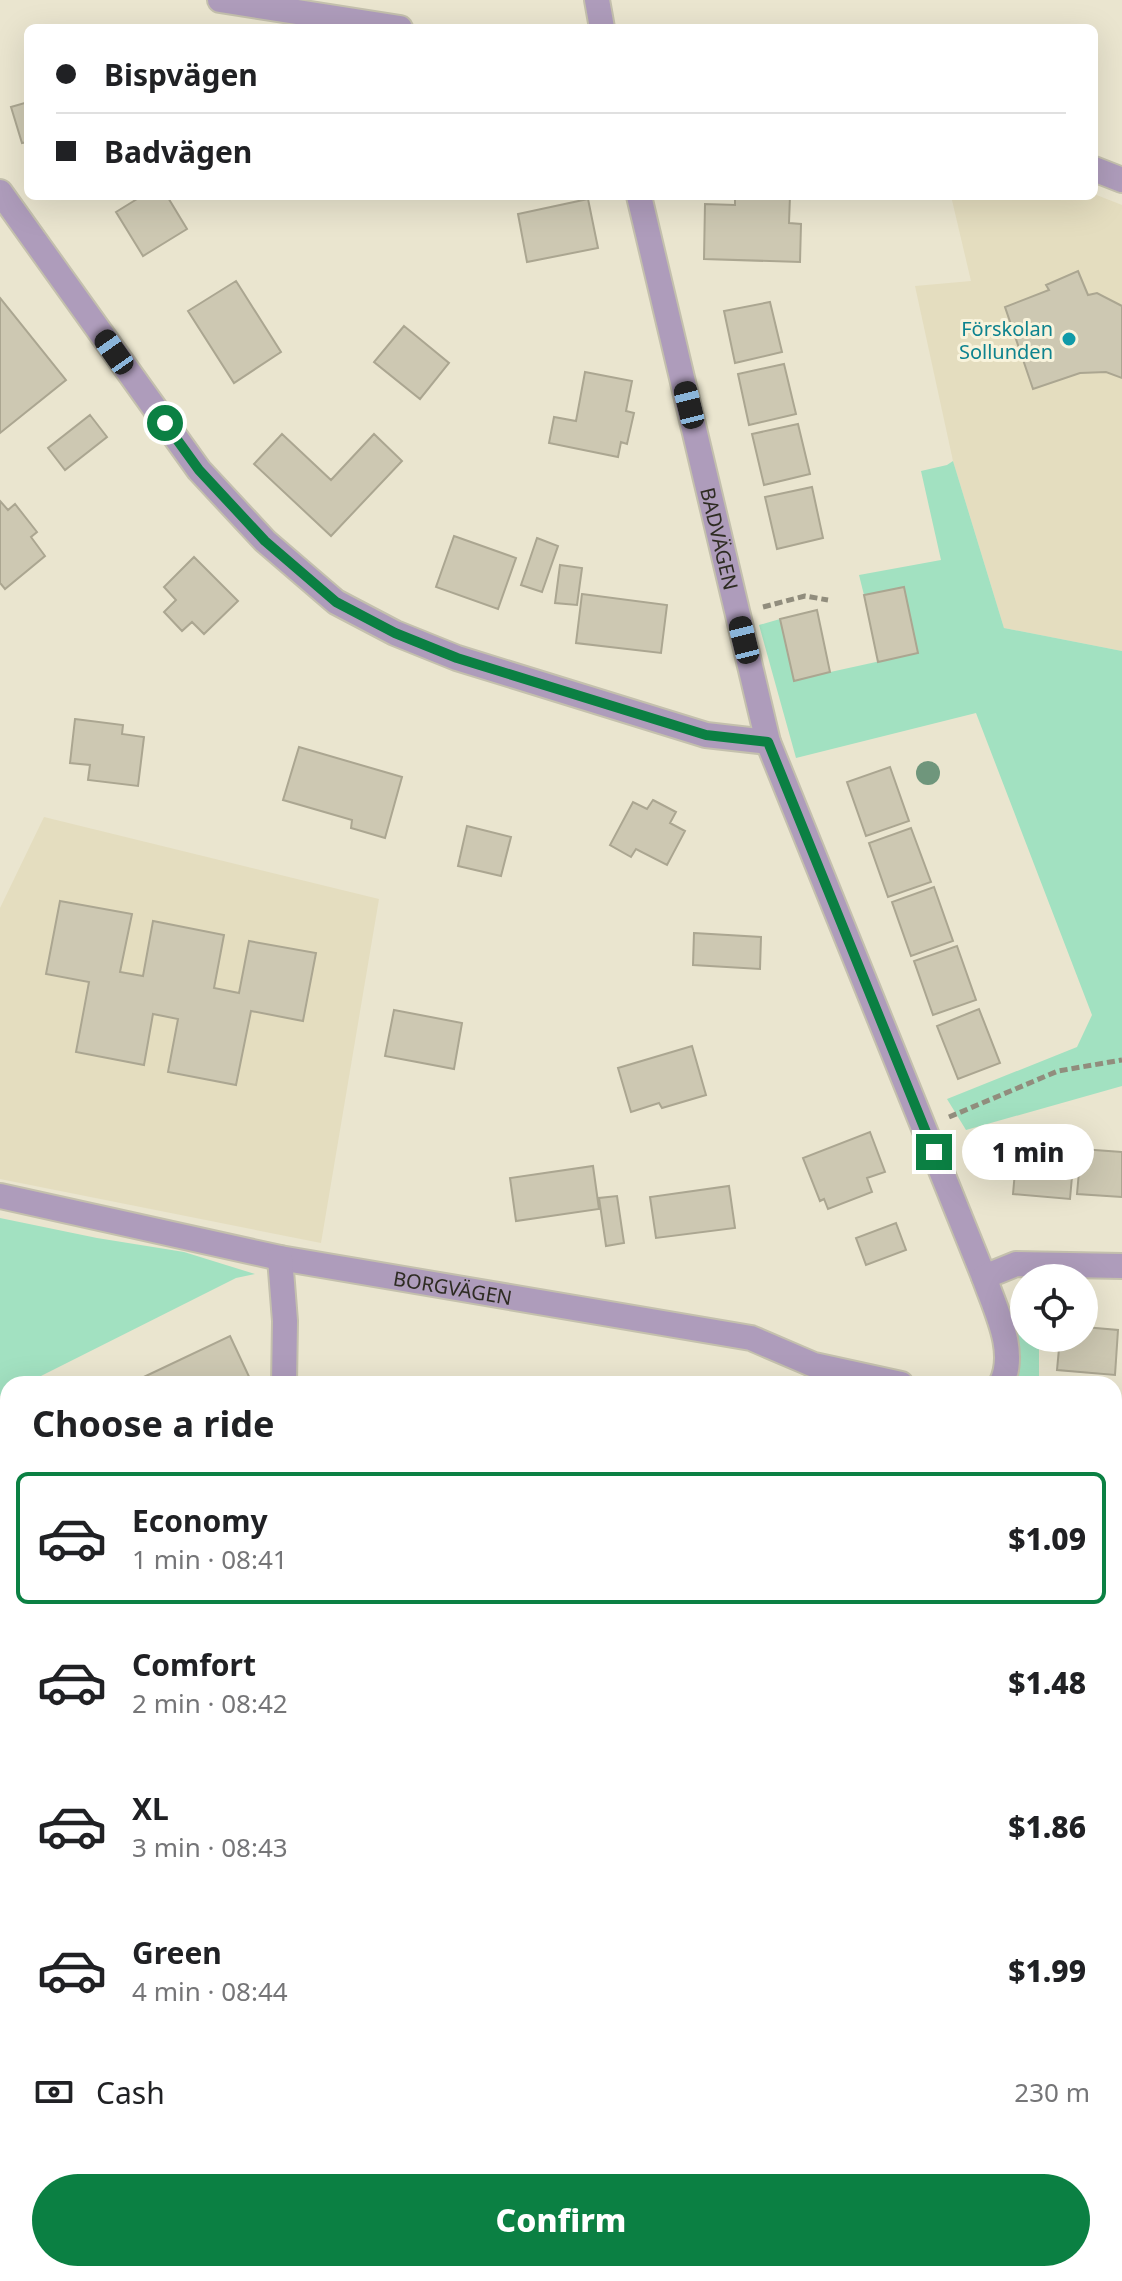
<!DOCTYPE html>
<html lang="en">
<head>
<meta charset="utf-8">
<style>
	:root { --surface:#fff; --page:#f6f6f6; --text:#202124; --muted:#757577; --line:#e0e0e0; --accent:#0b8043 }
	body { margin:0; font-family:"Noto Sans",sans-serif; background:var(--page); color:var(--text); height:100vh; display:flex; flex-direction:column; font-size:30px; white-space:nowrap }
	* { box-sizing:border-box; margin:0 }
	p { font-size:26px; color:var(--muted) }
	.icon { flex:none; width:44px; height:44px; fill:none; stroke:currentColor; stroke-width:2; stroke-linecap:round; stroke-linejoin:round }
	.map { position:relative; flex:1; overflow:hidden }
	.panel { position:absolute; left:0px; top:1376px; width:1122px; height:906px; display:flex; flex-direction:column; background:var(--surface); border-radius:24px 24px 0 0; box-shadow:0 8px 32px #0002 }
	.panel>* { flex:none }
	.top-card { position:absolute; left:24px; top:24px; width:1074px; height:176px; border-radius:12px; box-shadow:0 8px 32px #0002; display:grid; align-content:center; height:176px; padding:0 32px; background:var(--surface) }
	.controls { position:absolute; left:1010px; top:1264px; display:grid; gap:16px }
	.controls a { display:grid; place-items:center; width:88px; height:88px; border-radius:50%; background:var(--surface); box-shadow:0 8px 32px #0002; font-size:40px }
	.end { position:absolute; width:36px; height:36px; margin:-18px; border:10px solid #0b8043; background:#fff; box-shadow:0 0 0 4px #fff }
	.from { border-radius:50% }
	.bubble { position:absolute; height:56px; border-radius:28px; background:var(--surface); box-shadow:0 8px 32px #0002; font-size:26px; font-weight:800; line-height:56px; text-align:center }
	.car { position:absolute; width:24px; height:48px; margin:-24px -12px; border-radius:10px; box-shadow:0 0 6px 2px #0007; background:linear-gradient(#222 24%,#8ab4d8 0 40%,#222 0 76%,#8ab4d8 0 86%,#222 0) }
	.top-card b { display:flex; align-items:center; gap:28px; height:76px; font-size:30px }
	.top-card b+b { border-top:2px solid var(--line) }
	.top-card i { width:20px; height:20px; background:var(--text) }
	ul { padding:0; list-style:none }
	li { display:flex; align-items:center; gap:24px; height:132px; margin:0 16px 12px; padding:0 16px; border:4px solid transparent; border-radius:12px }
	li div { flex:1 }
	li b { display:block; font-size:30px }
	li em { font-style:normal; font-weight:800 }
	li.on { border-color:var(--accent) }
	li>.icon { width:72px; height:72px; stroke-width:1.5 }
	h2 { padding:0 32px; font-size:36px; line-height:96px }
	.pay { display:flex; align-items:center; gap:20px; height:88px; padding:0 32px; font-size:30px }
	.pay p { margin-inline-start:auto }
	.action { display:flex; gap:16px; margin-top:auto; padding:16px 32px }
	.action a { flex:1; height:92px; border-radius:48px; background:var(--accent); color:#fff; font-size:32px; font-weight:800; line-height:92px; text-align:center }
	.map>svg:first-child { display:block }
	.built { fill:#e4ddbf }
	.green { fill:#a2e1c1 }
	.building { fill:#cdc8b2; stroke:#aba691; stroke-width:2 }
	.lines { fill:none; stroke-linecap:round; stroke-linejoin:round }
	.minor-casing { stroke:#c4c0ad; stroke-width:28 }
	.path { stroke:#918d7d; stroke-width:5; stroke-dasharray:8 4; stroke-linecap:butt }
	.minor { stroke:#ae9cbb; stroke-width:24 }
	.tree { fill:#6f967c }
	.route { stroke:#0b8043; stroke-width:10 }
	.culture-dot { fill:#0f9aa8; stroke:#f8f3dc; stroke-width:3 }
	.labels { text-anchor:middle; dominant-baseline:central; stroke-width:6; stroke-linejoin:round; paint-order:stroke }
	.culture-label { font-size:20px; fill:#0d838f; stroke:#f8f3dc; text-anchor:end }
	.street-label { font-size:20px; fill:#2e2c23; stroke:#f8f3dc }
</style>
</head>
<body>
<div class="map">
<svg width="1122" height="2281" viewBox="0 0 1122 2281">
	<rect width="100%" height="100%" fill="#eae5cf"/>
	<!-- built -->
	<path class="built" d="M1094,194L1122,205V651L1004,628L953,461L915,286L971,281L951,196Z
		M44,817L379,899L321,1243L0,1179V908Z"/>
	<!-- green -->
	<path class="green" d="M953,461L1004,628L1122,651V1086L966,1130L947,1099L1077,1047L1092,1015L976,713L796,758L759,625L780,619L794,680L917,653L904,587L864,595L859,575L941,560L921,471L947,465Z
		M0,1218L97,1238L184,1252L255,1274L236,1278L25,1384H8V1392L0,1396Z
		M1022,1289H1024V1338H1039V1384H1015L1014,1305Z
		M1122,1566V1682L1114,1675V1567Z"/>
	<!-- building -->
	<path class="building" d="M28,102V142L22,143L11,107Z
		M142,196H167L187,229L143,256L116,212Z
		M735,196H790L789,223L801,224L800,262L704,259L705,204L735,205Z
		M588,199L598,248L527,262L518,214Z
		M1078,271L1088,295L1097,293L1122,306V378L1106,372L1080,373L1033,389L1005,307L1049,290L1046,285Z
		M236,281L281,352L234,383L188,311Z
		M0,298L66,380L0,433Z
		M770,302L782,352L735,363L724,311Z
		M404,326L449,363L420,399L374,362Z
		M784,364L796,414L749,425L738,374Z
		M585,372L632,381L626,411L634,413L627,444L621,442L618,457L549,443L554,417L576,421Z
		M90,415L107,437L65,470L48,448Z
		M798,424L810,474L764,485L752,434Z
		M282,434L331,480L374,434L402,461L331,536L254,464Z
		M812,487L823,538L777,549L765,497Z
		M0,501L8,510L15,504L37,532L31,537L45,556L5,589L0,583Z
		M454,536L516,558L498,609L436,587Z
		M537,538L558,546L542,592L521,585Z
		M194,557L238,601L204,634L192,622L182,631L164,612L176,600L164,587Z
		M560,565L582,568L577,605L555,603Z
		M904,587L918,653L878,662L864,595Z
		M582,594L667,605L661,653L576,643Z
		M817,610L830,672L794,681L780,619Z
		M75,719L123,725L122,734L144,737L138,786L88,780L90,765L70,763Z
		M299,747L402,777L385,838L351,828L352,820L283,800Z
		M890,767L909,821L866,836L847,782Z
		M653,800L676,812L670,823L685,831L667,865L636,849L631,857L610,845L633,802L647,809Z
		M467,826L511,837L501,876L458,866Z
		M911,828L931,882L888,897L869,843Z
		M934,887L953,941L911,956L892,902Z
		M60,901L132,914L120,972L143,976L153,921L224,935L214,988L239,993L249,941L316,953L303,1021L251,1011L236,1085L168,1072L178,1019L153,1014L144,1065L76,1052L89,982L46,974Z
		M694,933L761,937L760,969L693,965Z
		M957,946L976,1000L933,1015L914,961Z
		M979,1009L1000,1063L958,1079L937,1026Z
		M394,1010L462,1023L454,1069L385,1056Z
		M692,1046L706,1095L662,1108L659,1103L631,1112L618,1068Z
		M870,1132L885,1172L867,1178L872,1192L828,1209L824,1199L820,1201L803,1158Z
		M1017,1149L1074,1154L1070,1199L1013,1194Z
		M1081,1149L1122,1152V1197L1077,1194Z
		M593,1166L599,1209L516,1221L510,1178Z
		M729,1186L735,1228L656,1238L650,1197Z
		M617,1196L624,1243L606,1246L599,1198Z
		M896,1223L906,1250L866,1265L856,1238Z
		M1084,1327L1118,1330L1115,1375L1057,1370L1060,1338H1084Z
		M230,1336L252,1383L129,1384Z
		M8,1441V1499L0,1503V1445Z
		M8,1767V1965L0,1966V1768Z"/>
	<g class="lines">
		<!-- minor casing -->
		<g class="minor-casing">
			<g id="minor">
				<path d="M220,0L400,28"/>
				<path d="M597,0L602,28"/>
				<path d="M1094,169L1122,180"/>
				<path d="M0,192L199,470L265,541L336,602L395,633L457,658L706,735L768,742"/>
				<path id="s1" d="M639,196L768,742L984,1277"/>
				<path id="s2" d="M0,1196L280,1258L751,1338L814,1365L901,1384"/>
				<path d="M280,1258L285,1321L284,1384"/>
				<path d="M1001,1384C1018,1352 995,1309 984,1277L1016,1264L1122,1266"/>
				<path d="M1114,1546H1122"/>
				<path d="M0,1550L8,1545"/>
				<path d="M1114,1688L1122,1691"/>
				<path d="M0,1694L8,1692"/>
				<path d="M0,2168L8,2186"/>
				<path d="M1114,2270L1122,2271"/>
				<path d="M47,2274L51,2281"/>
				<path d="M246,2281L270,2274"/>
			</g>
		</g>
		<!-- path -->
		<path class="path" d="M763,607L805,596L828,600
			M949,1117L1058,1071L1122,1060
			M1114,1634L1122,1636"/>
		<!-- minor -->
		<use href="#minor" class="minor"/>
	</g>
	<!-- trees -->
	<circle class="tree" cx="928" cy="773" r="12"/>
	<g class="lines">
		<!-- route -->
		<path class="route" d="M165,423L199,470L265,541L336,602L395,633L457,658L706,735L768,742L934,1152"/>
	</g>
	<!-- markers -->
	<circle class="culture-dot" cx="1069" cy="339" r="8"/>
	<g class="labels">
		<!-- culture labels -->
		<g class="culture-label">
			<text x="1053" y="328">Förskolan<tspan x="1053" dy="23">Sollunden</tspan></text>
		</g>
		<!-- street labels -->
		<g class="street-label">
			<text stroke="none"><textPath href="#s1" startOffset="352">BADVÄGEN</textPath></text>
			<text stroke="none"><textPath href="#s2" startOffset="462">BORGVÄGEN</textPath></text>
		</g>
	</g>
</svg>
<div class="controls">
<a><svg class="icon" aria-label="locate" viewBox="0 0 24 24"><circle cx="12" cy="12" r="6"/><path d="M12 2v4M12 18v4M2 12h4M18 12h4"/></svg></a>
</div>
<i class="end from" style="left:165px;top:423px"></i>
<i class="end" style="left:934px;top:1152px"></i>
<div class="bubble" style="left:962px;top:1124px;width:132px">1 min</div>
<i class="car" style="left:114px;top:352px;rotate:325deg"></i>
<i class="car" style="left:689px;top:405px;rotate:346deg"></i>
<i class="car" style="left:744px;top:640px;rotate:346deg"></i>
<div class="top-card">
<b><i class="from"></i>Bispvägen</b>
<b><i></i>Badvägen</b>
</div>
<section class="panel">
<h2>Choose a ride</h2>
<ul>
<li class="on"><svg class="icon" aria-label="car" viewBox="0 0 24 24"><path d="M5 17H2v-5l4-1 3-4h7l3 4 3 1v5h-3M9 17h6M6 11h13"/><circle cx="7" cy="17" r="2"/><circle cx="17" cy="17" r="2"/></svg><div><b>Economy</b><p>1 min · 08:41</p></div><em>$1.09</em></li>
<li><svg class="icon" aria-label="car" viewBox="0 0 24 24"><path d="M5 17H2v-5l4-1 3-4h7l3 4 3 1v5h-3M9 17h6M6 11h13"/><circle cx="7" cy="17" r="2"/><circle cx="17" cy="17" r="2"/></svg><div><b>Comfort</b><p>2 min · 08:42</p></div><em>$1.48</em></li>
<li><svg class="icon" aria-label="car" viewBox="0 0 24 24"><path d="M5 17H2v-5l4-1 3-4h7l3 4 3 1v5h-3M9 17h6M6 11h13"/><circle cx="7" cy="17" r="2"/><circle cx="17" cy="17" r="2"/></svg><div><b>XL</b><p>3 min · 08:43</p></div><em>$1.86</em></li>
<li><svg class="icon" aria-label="car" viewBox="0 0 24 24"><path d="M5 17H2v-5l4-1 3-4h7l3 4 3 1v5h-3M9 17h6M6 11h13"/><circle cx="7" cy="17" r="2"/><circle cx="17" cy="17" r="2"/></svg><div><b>Green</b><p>4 min · 08:44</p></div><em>$1.99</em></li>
</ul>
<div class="pay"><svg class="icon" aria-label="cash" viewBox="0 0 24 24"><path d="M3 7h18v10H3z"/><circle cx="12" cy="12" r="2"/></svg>Cash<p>230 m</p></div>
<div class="action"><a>Confirm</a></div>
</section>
</div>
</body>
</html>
